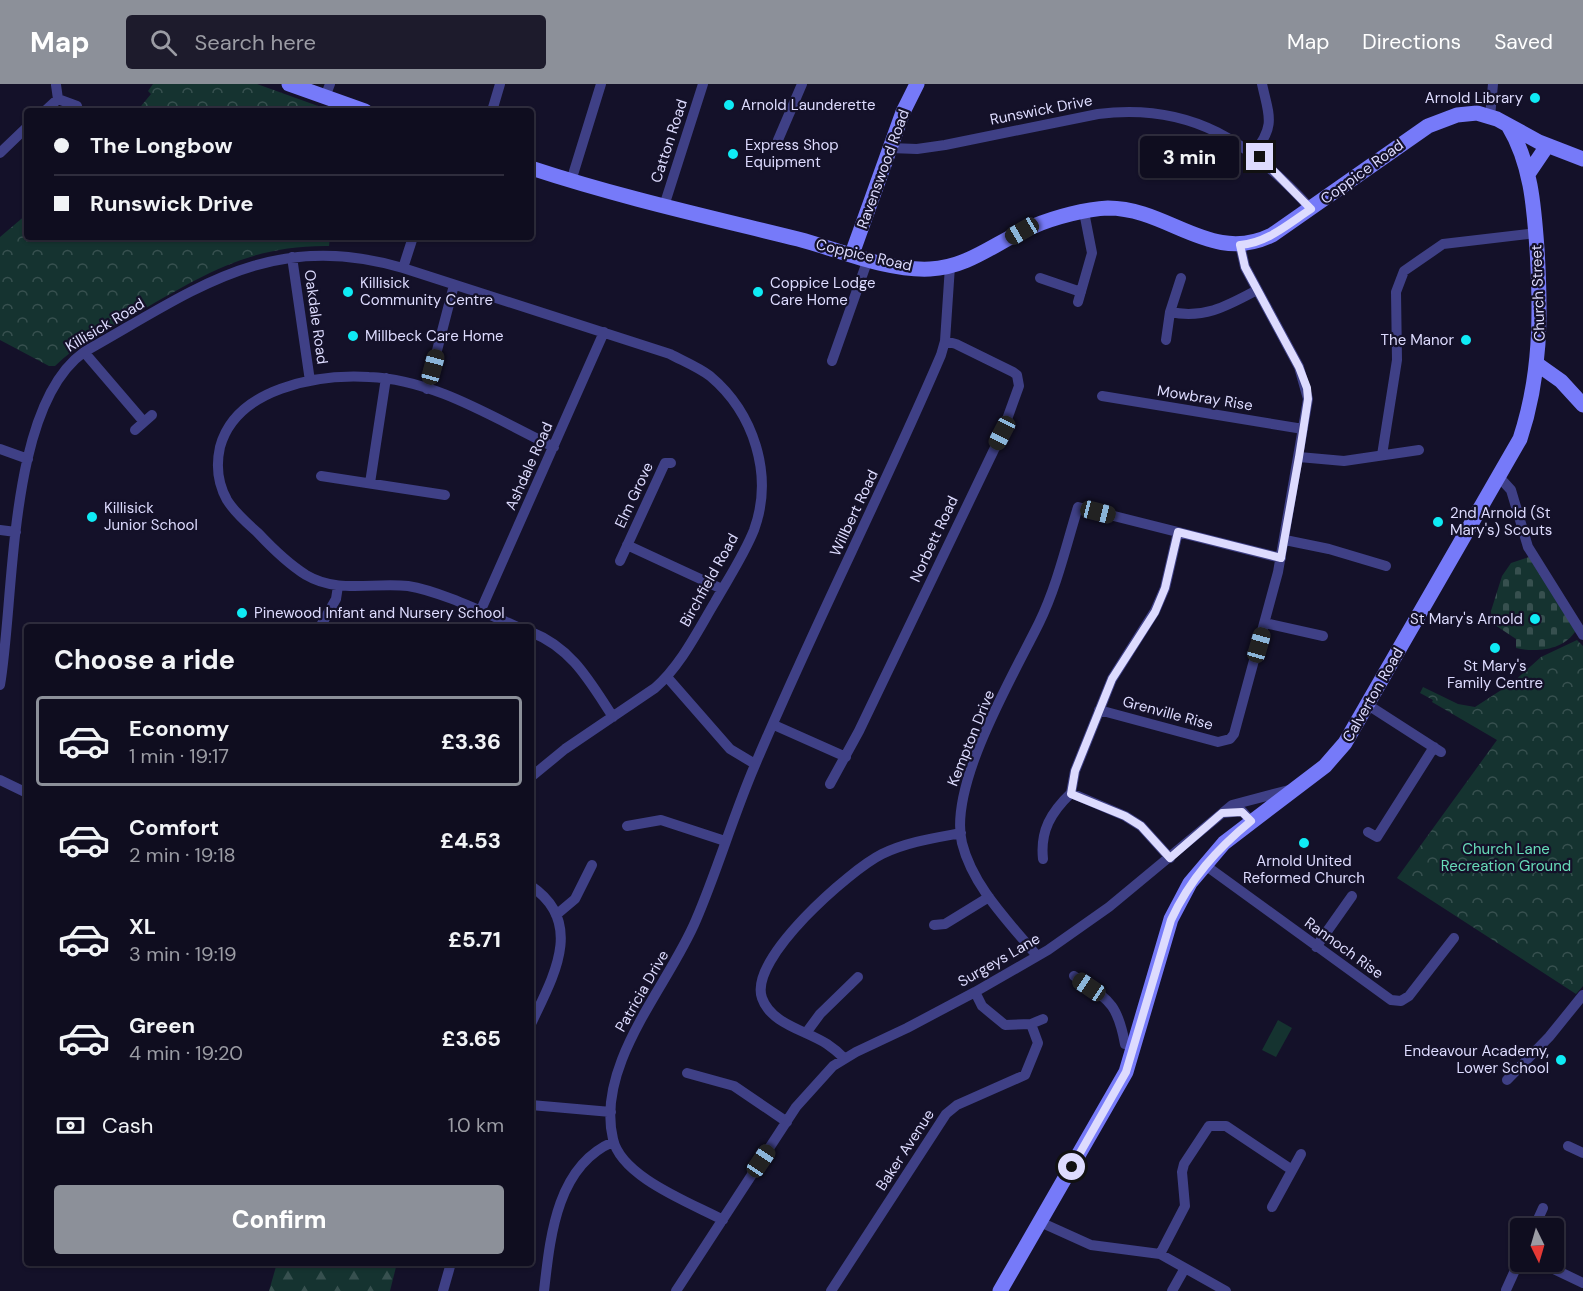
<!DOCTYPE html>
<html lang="en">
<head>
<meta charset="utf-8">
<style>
	:root { --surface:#0f0d1f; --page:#1d1b2c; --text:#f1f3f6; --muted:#9b9ca4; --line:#2f2d3d; --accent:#8c9099 }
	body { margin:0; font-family:"DM Sans",sans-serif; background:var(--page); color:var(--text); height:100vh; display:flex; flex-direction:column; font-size:22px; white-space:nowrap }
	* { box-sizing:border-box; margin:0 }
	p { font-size:20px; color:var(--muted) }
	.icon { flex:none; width:33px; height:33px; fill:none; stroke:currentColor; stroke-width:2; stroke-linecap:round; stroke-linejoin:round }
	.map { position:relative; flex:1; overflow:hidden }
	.side { position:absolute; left:24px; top:540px; width:510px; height:642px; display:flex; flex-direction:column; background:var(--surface); border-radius:6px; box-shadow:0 2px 4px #0004,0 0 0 2px var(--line) }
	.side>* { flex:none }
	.banner { position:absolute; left:24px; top:24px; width:510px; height:132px; border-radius:6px; box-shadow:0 2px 4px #0004,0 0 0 2px var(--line); display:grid; align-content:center; height:132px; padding:0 30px; background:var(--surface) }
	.needle { width:39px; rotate:175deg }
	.tools { position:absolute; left:1510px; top:1134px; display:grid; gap:12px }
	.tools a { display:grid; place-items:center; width:54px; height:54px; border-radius:6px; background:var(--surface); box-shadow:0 2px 4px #0004,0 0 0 2px var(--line); font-size:30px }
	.end { position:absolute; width:27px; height:27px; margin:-14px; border:8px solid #dddbfe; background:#111; box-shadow:0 0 0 3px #111 }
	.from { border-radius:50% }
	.bubble { position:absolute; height:42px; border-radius:6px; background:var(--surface); box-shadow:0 2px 4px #0004,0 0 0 2px var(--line); font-size:20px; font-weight:800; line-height:42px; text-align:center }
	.car { position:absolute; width:18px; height:36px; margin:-18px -9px; border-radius:8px; box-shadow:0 0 4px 2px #0007; background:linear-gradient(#222 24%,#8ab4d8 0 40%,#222 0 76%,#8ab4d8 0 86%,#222 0) }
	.banner b { display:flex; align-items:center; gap:21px; height:57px; font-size:22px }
	.banner b+b { border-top:2px solid var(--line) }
	.banner i { width:15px; height:15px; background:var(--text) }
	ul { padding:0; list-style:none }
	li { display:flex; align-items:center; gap:18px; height:90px; margin:0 12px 9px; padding:0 18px; border:3px solid transparent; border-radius:6px }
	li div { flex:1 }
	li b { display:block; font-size:22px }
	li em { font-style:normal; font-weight:800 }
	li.selected { border-color:var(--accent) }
	li>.icon { width:54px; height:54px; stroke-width:1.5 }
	h2 { padding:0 30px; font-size:27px; line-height:72px }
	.pay { display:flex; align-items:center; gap:15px; height:66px; padding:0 30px; font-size:22px }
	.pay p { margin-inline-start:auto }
	.button { display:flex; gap:12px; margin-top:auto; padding:12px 30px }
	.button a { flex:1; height:69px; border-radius:6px; background:var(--accent); color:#fff; font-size:24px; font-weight:800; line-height:69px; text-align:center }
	header { display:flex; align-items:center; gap:36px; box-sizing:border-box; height:84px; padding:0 30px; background:var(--accent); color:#fff }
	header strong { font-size:28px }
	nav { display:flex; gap:33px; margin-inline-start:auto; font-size:21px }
	.search { width:420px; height:54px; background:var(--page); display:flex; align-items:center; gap:15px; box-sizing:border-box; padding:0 21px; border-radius:6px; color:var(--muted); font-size:22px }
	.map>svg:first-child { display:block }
	.green { fill:#153330 }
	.forest { fill:url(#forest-firs) }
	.cemetery { fill:url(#cemetery-stones) }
	.park { fill:url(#park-crowns) }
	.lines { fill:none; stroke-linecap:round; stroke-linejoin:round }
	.street { stroke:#3f4086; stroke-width:10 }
	.secondary { stroke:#767af9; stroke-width:15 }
	.route { stroke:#dddbfe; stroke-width:8 }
	.poi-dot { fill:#0febf5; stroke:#141129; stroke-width:2 }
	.labels { text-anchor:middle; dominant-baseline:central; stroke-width:4.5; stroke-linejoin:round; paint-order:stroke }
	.poi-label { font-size:15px; fill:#dddbfe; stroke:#141129; text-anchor:start }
	.street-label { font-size:15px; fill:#dddbfe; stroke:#141129 }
	.park-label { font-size:15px; fill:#68dcb9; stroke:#141129 }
</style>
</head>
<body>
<header>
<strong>Map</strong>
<div class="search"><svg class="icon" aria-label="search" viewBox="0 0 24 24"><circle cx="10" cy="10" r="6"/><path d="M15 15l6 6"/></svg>Search here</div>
<nav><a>Map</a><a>Directions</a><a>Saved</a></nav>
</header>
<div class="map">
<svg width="1583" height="1207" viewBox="0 0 1583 1207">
	<defs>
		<pattern id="forest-firs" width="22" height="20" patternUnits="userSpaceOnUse" patternTransform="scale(1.5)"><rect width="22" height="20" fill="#153330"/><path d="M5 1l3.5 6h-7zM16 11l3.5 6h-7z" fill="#37504f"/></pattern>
		<pattern id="cemetery-stones" width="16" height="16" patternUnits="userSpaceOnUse" patternTransform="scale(1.5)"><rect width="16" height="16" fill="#153330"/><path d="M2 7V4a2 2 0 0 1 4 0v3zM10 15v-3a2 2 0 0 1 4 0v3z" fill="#37504f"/></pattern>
		<pattern id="park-crowns" width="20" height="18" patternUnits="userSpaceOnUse" patternTransform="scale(1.5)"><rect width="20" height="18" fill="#153330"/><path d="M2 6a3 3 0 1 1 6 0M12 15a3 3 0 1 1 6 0" fill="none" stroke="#37504f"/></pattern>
	</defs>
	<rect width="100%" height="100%" fill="#141129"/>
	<!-- green -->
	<path class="green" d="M1278,936L1292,944L1276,973L1262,966Z"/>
	<!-- forest -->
	<path class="forest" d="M277,1179H397L390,1207H269Z"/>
	<!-- cemetery -->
	<path class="cemetery" d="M1529,473L1576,546C1565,566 1536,569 1516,564V555L1492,539L1491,527L1502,492L1511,479Z"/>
	<!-- park -->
	<path class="park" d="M153,0H257L332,27H137L151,10L148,7Z
		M27,130V153H330L329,162C247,161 200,193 132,232C105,247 77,260 55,282H49L0,256V153Z
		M1577,556L1583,562V902L1576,910L1397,794L1497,656L1432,618L1433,616L1420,609L1423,603L1458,620L1475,623L1512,599L1541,573Z"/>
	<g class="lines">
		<!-- street -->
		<path class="street" d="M56,1L58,15L77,22
			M325,13L330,0
			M45,27L58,15
			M492,27L500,0
			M1490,33L1493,0
			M778,56L802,0
			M890,64L917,65L945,61L1098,30C1192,18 1251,59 1311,125
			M0,69L27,43
			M1254,69C1276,41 1269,32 1262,0
			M571,97L601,0
			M664,122L703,0
			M292,173L310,297
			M403,184L413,153
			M1040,194L1081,208
			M1078,218L1092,169L1084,128
			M1170,228C1205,235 1227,222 1257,206
			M1166,256L1170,228L1181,194
			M84,268L144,338
			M832,277L868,175
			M427,305L454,201
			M1102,312L1303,345
			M135,346L152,331
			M0,365L28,375
			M1382,371L1397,276L1396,208L1404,187L1443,160L1536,149
			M1299,373L1344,377L1419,366
			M321,392L445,411
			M1500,394L1511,406L1528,463L1583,551
			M370,399L386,294
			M0,446L16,448
			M1285,456L1329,465L1386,482
			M627,461L722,505
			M620,477L665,379H671
			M480,528L604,248
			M1265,539L1323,552
			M320,543L336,515L338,502
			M518,543C487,530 440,507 408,502C373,498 338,510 306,491C287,479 273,465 258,449C247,439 235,429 227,416C218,400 216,381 220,363C236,304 317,290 369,293C434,295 497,336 554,363
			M531,548C572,564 590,598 613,633
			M667,593L730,665L755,680
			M0,601C15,514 7,323 84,268C195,206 269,145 403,184L670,270C683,277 698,283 710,292C754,329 774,391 754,446C744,471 728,495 715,518C697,548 681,581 655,604L565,665L531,693
			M1368,621L1441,668
			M1099,626L1218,658L1230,655L1234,650L1278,488L1308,315L1299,283L1245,183L1240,161
			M774,641L846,673
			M0,696L27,709
			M830,700L859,647L1002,349L1019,302L1017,291L1013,288L956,260L945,257
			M1071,709L1075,687L1112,595L1155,527L1165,504L1178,448
			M1071,709L1125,732L1141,742L1170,774
			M1223,729L1242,727L1251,737
			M627,742L661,736L725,757
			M1368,748L1377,753L1434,663
			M1043,775C1040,747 1051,728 1071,709
			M1205,781L1391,916L1401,917L1409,912L1454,854
			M531,802C586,839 552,895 531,940
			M556,831L575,815L592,781
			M934,841L945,840L989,813
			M1316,863L1352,812
			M1037,872C1009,838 973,803 962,759C948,701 1013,592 1039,539C1057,502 1066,462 1078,423L1281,474
			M1074,892C1108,916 1117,917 1125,960L1135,962
			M975,908L982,922L1005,941L1031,940L1043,935
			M806,949L820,930L858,893
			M844,974C839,969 833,964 827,960C805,946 771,940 762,914C748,875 850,786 882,770C907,758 934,754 961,749
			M687,989L734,1002L787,1038
			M1507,996L1549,953L1583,911
			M531,1021L611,1028
			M1568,1062L1583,1069
			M1272,1123L1301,1070
			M723,1136C691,1119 621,1093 613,1055C595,980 669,901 696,836C718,785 733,732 755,681C813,543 882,409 941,271L945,257L950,182
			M1040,1138L1091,1161L1160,1170L1226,1207
			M1534,1144L1543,1124
			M1160,1170L1185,1122L1182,1088L1184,1080L1209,1042H1226L1292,1086
			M1539,1178L1583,1199
			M1506,1206L1521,1173
			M443,1207L451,1179
			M544,1207C550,1155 556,1082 613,1058
			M676,1207L796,1023L833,982L856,968L907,944L975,908L1048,866L1109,823L1232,721L1289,706
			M831,1207L946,1030L957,1021L1025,991L1038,959L1031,940
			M1172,1207L1185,1184"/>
		<!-- secondary -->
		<path class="secondary" d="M289,0L365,27
			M531,84C619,113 709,133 798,155C840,166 886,187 930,185C971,183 998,156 1034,142C1055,133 1086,125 1108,124C1169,124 1211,181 1272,151L1428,42L1457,31L1477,29L1497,35L1539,58L1583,75
			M1528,90L1547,62
			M852,170L903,28L917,0
			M1537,280L1561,297L1583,321
			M1000,1207L1126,988L1171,835L1190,799L1224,759L1325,682L1345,659L1520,355C1541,292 1541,230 1537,165C1534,122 1531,79 1508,41"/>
	</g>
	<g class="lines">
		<!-- route -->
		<path class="route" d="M1072,1083L1126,988L1171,836C1190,795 1217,765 1251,737L1242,728L1222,729L1170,774L1141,742L1125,732L1071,710L1075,687L1112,595L1155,528L1165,504L1178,448L1281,474L1299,373L1308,315L1307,304L1299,283L1245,183L1240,161C1267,159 1288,140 1311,125L1260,73"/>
	</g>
	<!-- markers -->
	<g class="poi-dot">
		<circle cx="1535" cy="14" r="6"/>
		<circle cx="729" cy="21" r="6"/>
		<circle cx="733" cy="70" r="6"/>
		<circle cx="348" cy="208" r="6"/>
		<circle cx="758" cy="208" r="6"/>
		<circle cx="353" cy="252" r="6"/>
		<circle cx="1466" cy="256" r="6"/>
		<circle cx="92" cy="433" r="6"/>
		<circle cx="1438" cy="438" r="6"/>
		<circle cx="242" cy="529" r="6"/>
		<circle cx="1535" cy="535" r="6"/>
		<circle cx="1495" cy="564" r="6"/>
		<circle cx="1304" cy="759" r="6"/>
		<circle cx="1561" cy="976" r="6"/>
	</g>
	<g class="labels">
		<!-- poi labels -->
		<g class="poi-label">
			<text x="1523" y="14" text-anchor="end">Arnold Library</text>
			<text x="741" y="21">Arnold Launderette</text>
			<text x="745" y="61">Express Shop<tspan x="745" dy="17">Equipment</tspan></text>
			<text x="360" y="199">Killisick<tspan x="360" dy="17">Community Centre</tspan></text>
			<text x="770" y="199">Coppice Lodge<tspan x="770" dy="17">Care Home</tspan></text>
			<text x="365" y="252">Millbeck Care Home</text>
			<text x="1454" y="256" text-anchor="end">The Manor</text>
			<text x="104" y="424">Killisick<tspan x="104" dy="17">Junior School</tspan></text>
			<text x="1450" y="429">2nd Arnold (St<tspan x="1450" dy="17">Mary's) Scouts</tspan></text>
			<text x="254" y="529">Pinewood Infant and Nursery School</text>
			<text x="1523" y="535" text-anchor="end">St Mary's Arnold</text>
			<text x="1495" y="582" text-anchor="middle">St Mary's<tspan x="1495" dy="17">Family Centre</tspan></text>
			<text x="1304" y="777" text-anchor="middle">Arnold United<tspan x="1304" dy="17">Reformed Church</tspan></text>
			<text x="1549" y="967" text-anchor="end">Endeavour Academy,<tspan x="1549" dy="17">Lower School</tspan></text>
		</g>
		<!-- street labels -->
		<g class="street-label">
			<text transform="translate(1041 26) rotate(-11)">Runswick Drive</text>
			<text transform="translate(669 57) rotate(-72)">Catton Road</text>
			<text transform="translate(883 85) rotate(-70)">Ravenswood Road</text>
			<text transform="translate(1362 88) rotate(-36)">Coppice Road</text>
			<text transform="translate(864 171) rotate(13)">Coppice Road</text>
			<text transform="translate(1538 209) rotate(-92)">Church Street</text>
			<text transform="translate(316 233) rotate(82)">Oakdale Road</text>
			<text transform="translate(105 241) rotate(-31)">Killisick Road</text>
			<text transform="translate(1205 314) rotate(9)">Mowbray Rise</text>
			<text transform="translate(529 382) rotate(-66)">Ashdale Road</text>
			<text transform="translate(634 411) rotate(-65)">Elm Grove</text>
			<text transform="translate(854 429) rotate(-65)">Willbert Road</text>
			<text transform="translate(934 455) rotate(-65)">Norbett Road</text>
			<text transform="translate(709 496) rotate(-61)">Birchfield Road</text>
			<text transform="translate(1373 611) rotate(-60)">Calverton Road</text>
			<text transform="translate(1168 629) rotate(15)">Grenville Rise</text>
			<text transform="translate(971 654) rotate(-68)">Kempton Drive</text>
			<text transform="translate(1344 864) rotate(36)">Rannoch Rise</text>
			<text transform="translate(999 876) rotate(-30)">Surgeys Lane</text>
			<text transform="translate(642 907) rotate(-60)">Patricia Drive</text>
			<text transform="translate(905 1066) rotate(-57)">Baker Avenue</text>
		</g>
		<!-- park labels -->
		<g class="park-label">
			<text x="1506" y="765">Church Lane<tspan x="1506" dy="17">Recreation Ground</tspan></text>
		</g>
	</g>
</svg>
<div class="tools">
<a><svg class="needle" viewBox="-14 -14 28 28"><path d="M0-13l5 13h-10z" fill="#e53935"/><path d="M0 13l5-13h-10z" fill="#9b9ca4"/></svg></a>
</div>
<i class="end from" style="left:1072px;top:1083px"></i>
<i class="end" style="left:1260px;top:73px"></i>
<div class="bubble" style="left:1140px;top:52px;width:99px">3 min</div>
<i class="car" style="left:1022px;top:147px;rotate:240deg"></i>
<i class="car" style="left:433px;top:283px;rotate:15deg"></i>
<i class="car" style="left:1002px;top:349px;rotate:207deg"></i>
<i class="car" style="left:1098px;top:428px;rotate:104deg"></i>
<i class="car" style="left:1259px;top:561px;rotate:16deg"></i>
<i class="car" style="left:1089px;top:903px;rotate:304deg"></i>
<i class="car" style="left:761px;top:1077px;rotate:34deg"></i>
<div class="banner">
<b><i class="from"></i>The Longbow</b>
<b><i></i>Runswick Drive</b>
</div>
<section class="side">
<h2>Choose a ride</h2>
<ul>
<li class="selected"><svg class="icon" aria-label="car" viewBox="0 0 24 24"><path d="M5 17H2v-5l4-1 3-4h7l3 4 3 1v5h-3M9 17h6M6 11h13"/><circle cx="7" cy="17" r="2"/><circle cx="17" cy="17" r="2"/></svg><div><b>Economy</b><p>1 min · 19:17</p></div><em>£3.36</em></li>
<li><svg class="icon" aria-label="car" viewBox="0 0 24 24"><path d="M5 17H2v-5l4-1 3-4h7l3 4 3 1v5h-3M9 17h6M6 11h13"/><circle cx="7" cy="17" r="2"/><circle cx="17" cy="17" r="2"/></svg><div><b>Comfort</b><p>2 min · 19:18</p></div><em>£4.53</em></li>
<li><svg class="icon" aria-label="car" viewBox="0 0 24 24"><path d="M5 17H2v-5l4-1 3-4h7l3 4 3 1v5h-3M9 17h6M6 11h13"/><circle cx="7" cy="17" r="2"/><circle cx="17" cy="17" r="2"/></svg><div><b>XL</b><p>3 min · 19:19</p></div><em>£5.71</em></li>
<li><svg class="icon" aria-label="car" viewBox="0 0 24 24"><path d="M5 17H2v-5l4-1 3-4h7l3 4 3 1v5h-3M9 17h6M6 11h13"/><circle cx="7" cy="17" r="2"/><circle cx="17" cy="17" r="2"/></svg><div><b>Green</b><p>4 min · 19:20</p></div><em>£3.65</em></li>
</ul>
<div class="pay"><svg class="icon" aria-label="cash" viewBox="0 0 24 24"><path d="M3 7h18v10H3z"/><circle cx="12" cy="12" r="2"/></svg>Cash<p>1.0 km</p></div>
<div class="button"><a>Confirm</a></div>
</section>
</div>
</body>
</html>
